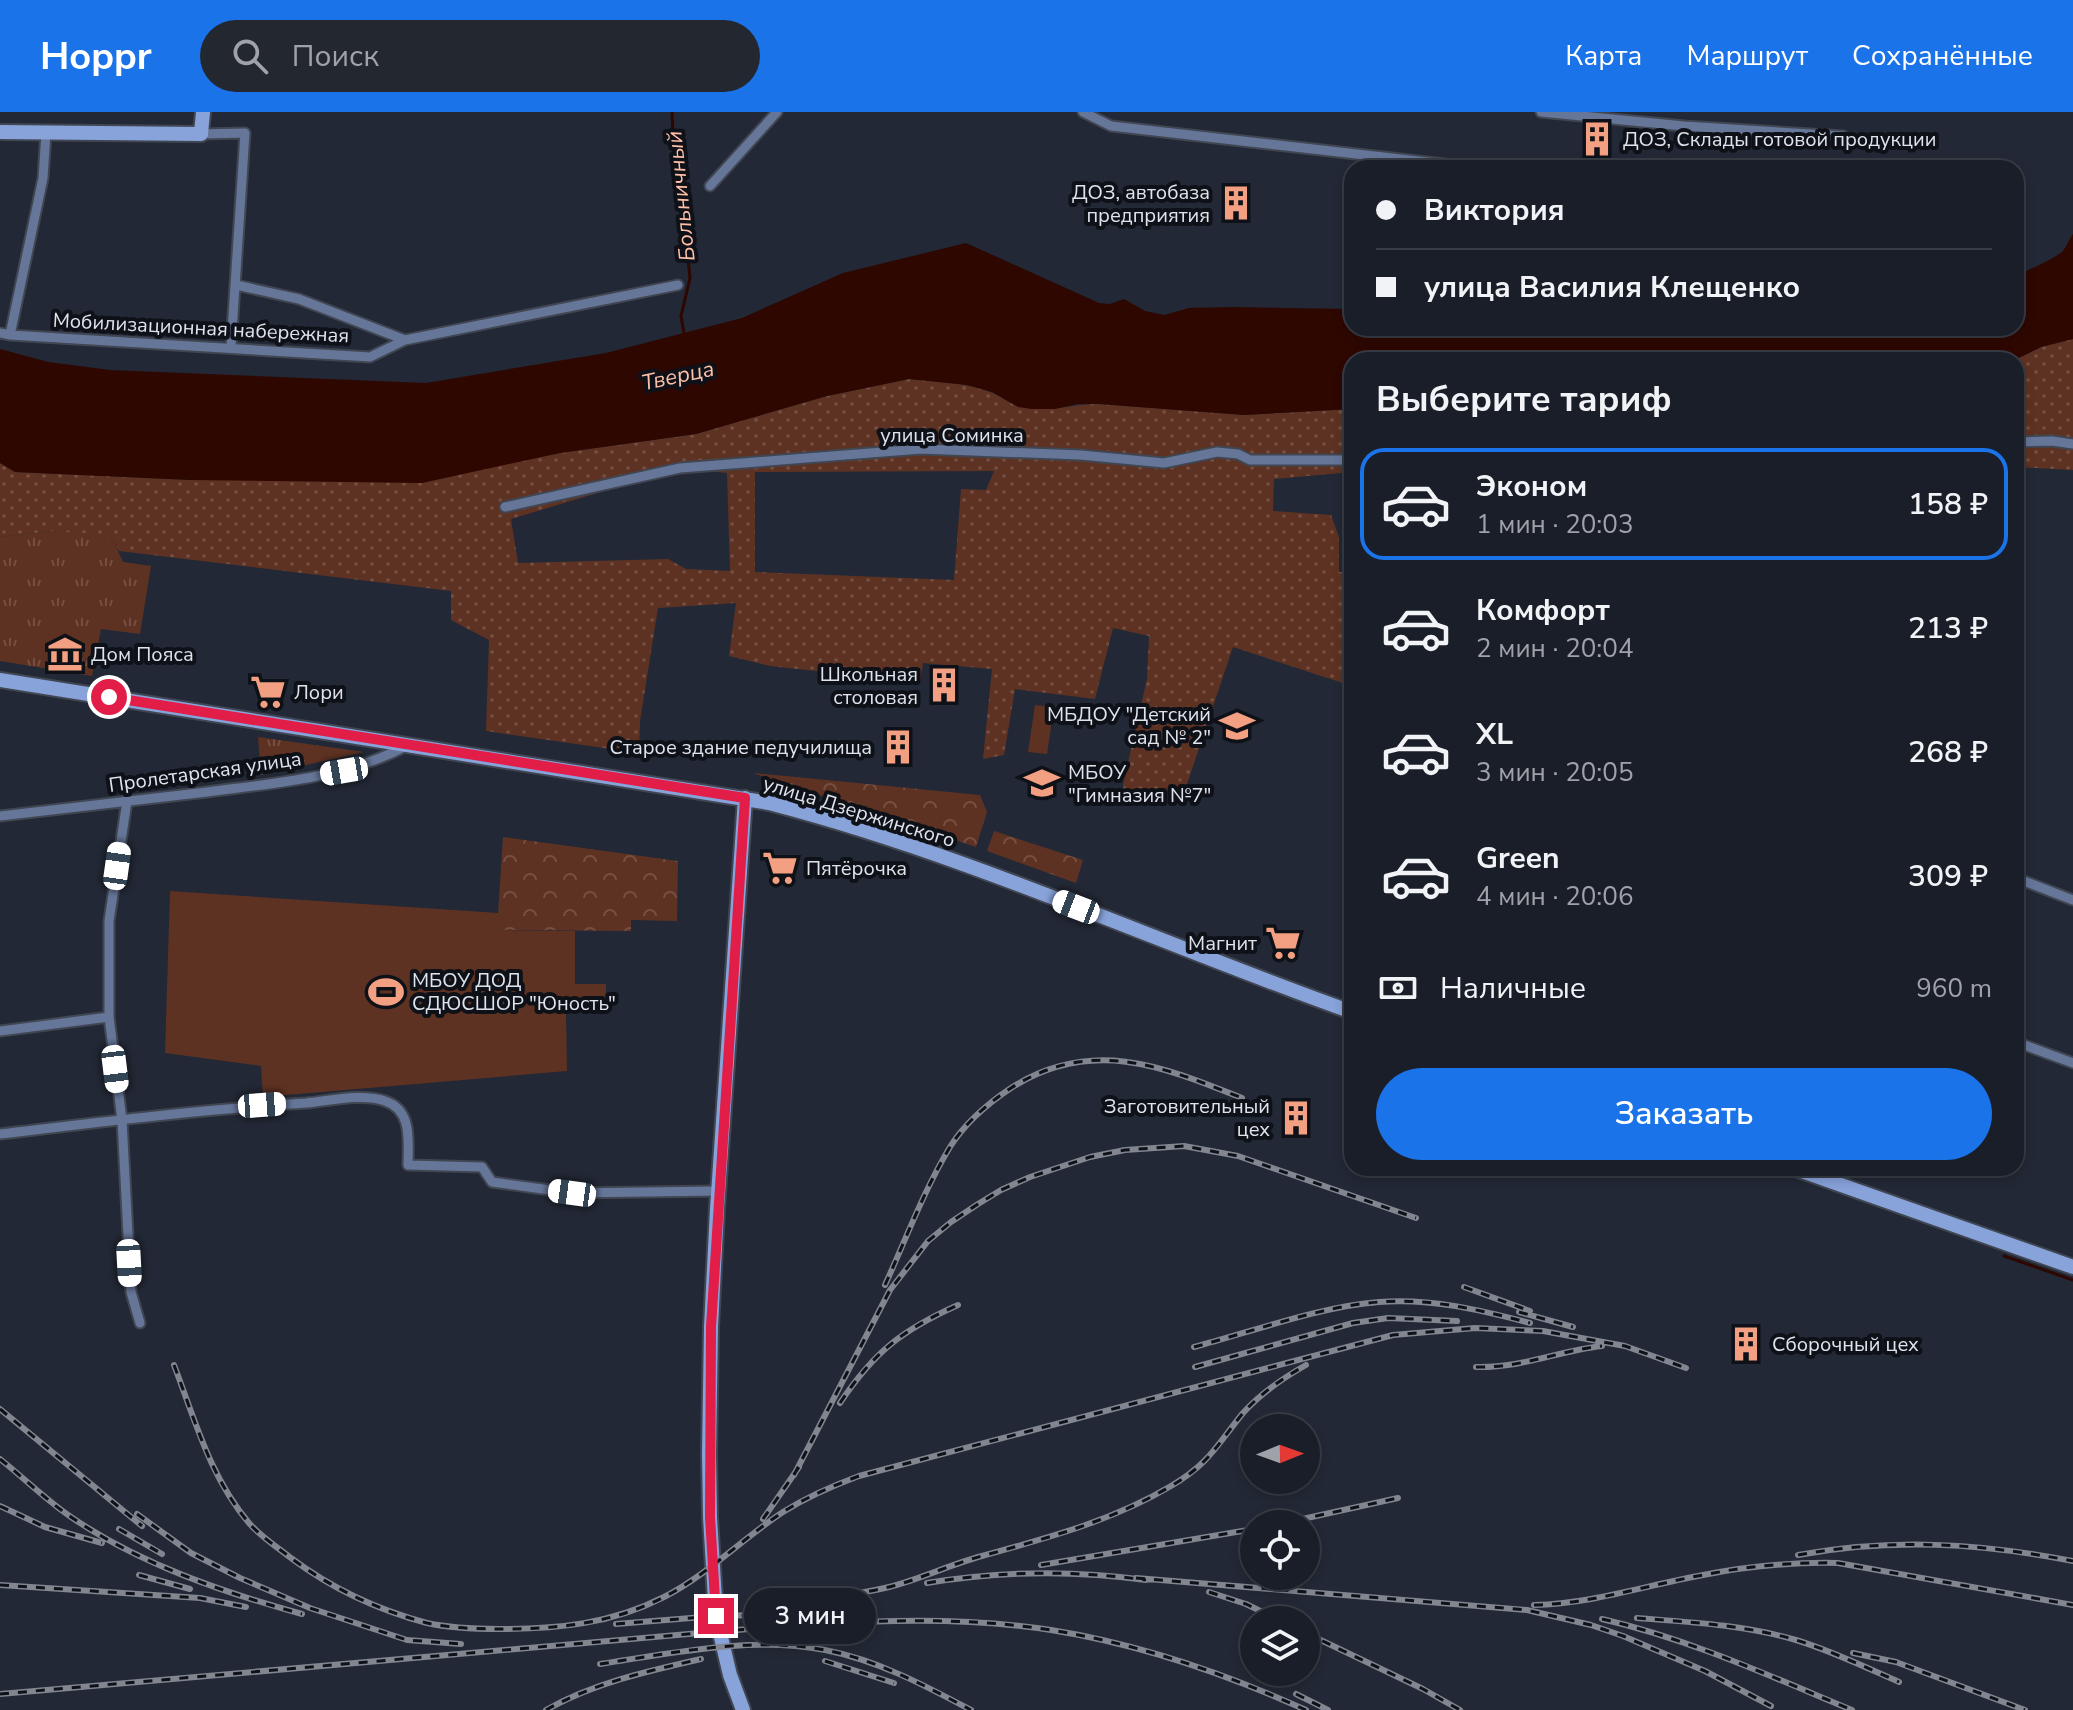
<!DOCTYPE html>
<html lang="ru">
<head>
<meta charset="utf-8">
<style>
	:root { --surface:#1a1e28; --page:#232730; --text:#f1f3f6; --muted:#9fa2a8; --line:#383c45; --accent:#1a73e8 }
	body { margin:0; font-family:"Nunito Sans",sans-serif; background:var(--page); color:var(--text); height:100vh; display:flex; flex-direction:column; font-size:30px; white-space:nowrap }
	* { box-sizing:border-box; margin:0 }
	p { font-size:26px; color:var(--muted) }
	.icon { flex:none; width:44px; height:44px; fill:none; stroke:currentColor; stroke-width:2; stroke-linecap:round; stroke-linejoin:round }
	.map { position:relative; flex:1; overflow:hidden }
	.sheet { position:absolute; left:1344px; top:240px; width:680px; height:824px; display:flex; flex-direction:column; background:var(--surface); border-radius:24px; box-shadow:0 4px 12px #0003,0 0 0 2px var(--line) }
	.sheet>* { flex:none }
	.banner { position:absolute; left:1344px; top:48px; width:680px; height:176px; border-radius:24px; box-shadow:0 4px 12px #0003,0 0 0 2px var(--line); display:grid; align-content:center; height:176px; padding:0 32px; background:var(--surface) }
	.needle { width:52px; rotate:89deg }
	.buttons { position:absolute; left:1240px; top:1302px; display:grid; gap:16px }
	.buttons a { display:grid; place-items:center; width:80px; height:80px; border-radius:50%; background:var(--surface); box-shadow:0 4px 12px #0003,0 0 0 2px var(--line); font-size:40px }
	.end { position:absolute; width:36px; height:36px; margin:-18px; border:10px solid #e11d48; background:#fff; box-shadow:0 0 0 4px #fff }
	.from { border-radius:50% }
	.bubble { position:absolute; height:56px; border-radius:28px; background:var(--surface); box-shadow:0 4px 12px #0003,0 0 0 2px var(--line); font-size:26px; font-weight:600; line-height:56px; text-align:center }
	.car { position:absolute; width:24px; height:48px; margin:-24px -12px; border-radius:10px; box-shadow:0 0 6px 2px #0007; background:linear-gradient(#fff 24%,#345 0 40%,#fff 0 76%,#345 0 86%,#fff 0) }
	.banner b { display:flex; align-items:center; gap:28px; height:76px; font-size:30px }
	.banner b+b { border-top:2px solid var(--line) }
	.banner i { width:20px; height:20px; background:var(--text) }
	ul { padding:0; list-style:none }
	li { display:flex; align-items:center; gap:24px; height:112px; margin:0 16px 12px; padding:0 16px; border:4px solid transparent; border-radius:24px }
	li div { flex:1 }
	li b { display:block; font-size:30px }
	li em { font-style:normal; font-weight:600 }
	li.current { border-color:var(--accent) }
	li>.icon { width:72px; height:72px; stroke-width:1.5 }
	h2 { padding:0 32px; font-size:36px; line-height:96px }
	.pay { display:flex; align-items:center; gap:20px; height:88px; padding:0 32px; font-size:30px }
	.pay p { margin-inline-start:auto }
	.button { display:flex; gap:16px; margin-top:auto; padding:16px 32px }
	.button a { flex:1; height:92px; border-radius:48px; background:var(--accent); color:#fff; font-size:32px; font-weight:600; line-height:92px; text-align:center }
	header { display:flex; align-items:center; gap:48px; box-sizing:border-box; height:112px; padding:0 40px; background:var(--accent); color:#fff }
	header strong { font-size:38px }
	nav { display:flex; gap:44px; margin-inline-start:auto; font-size:28px }
	.search { width:560px; height:72px; background:var(--page); display:flex; align-items:center; gap:20px; box-sizing:border-box; padding:0 28px; border-radius:44px; color:var(--muted); font-size:30px }
	.map>svg:first-child { display:block }
	.grass { fill:url(#grass-dots); fill-rule:evenodd }
	.forest { fill:url(#forest-crowns) }
	.park { fill:url(#park-tufts) }
	.pitch { fill:#5e3222 }
	.water { fill:#2e0700 }
	.lines { fill:none; stroke-linecap:round; stroke-linejoin:round }
	.stream { stroke:#2e0700; stroke-width:3 }
	.street-casing { stroke:#404652; stroke-width:13 }
	.secondary-casing { stroke:#404652; stroke-width:18 }
	.street { stroke:#667699; stroke-width:9 }
	.secondary { stroke:#88a2da; stroke-width:14 }
	.rail-casing { stroke:#818691; stroke-width:6 }
	.rail { stroke:#0e1117; stroke-width:3; stroke-dasharray:9; stroke-linecap:butt }
	.route { stroke:#e11d48; stroke-width:10 }
	.labels { text-anchor:middle; dominant-baseline:central; stroke-width:8; stroke-linejoin:round; paint-order:stroke }
	.poi-label { font-size:20px; fill:#dfe3ec; stroke:#0e1117; text-anchor:start }
	.street-label { font-size:20px; fill:#dfe3ec; stroke:#0e1117 }
	.water-label { font-size:22px; font-style:italic; fill:#ffc0a9; stroke:#0e1117 }
</style>
</head>
<body>
<header>
<strong>Hoppr</strong>
<div class="search"><svg class="icon" aria-label="search" viewBox="0 0 24 24"><circle cx="10" cy="10" r="6"/><path d="M15 15l6 6"/></svg>Поиск</div>
<nav><a>Карта</a><a>Маршрут</a><a>Сохранённые</a></nav>
</header>
<div class="map">
<svg width="2073" height="1598" viewBox="0 0 2073 1598">
	<defs>
		<pattern id="grass-dots" width="8" height="8" patternUnits="userSpaceOnUse" patternTransform="scale(2)"><rect width="8" height="8" fill="#5e3222"/><path d="M2 2h.1M6 6h.1" fill="none" stroke="#755042" stroke-width="1.8" stroke-linecap="round"/></pattern>
		<pattern id="forest-crowns" width="20" height="18" patternUnits="userSpaceOnUse" patternTransform="scale(2)"><rect width="20" height="18" fill="#5e3222"/><path d="M2 6a3 3 0 1 1 6 0M12 15a3 3 0 1 1 6 0" fill="none" stroke="#755042"/></pattern>
		<pattern id="park-tufts" width="24" height="20" patternUnits="userSpaceOnUse" patternTransform="scale(2)"><rect width="24" height="20" fill="#5e3222"/><path d="M3 7l-1-3M5 7V3M7 7l1-3M15 17l-1-3M17 17v-4M19 17l1-3" fill="none" stroke="#755042"/></pattern>
	</defs>
	<rect width="100%" height="100%" fill="#222835"/>
	<!-- grass -->
	<path class="grass" d="M2073,227V358L2016,355L2015,248L2041,235Z
		M909,267C936,270 965,270 990,280C1000,283 1008,291 1018,294C1044,302 1072,292 1099,292L1244,303L1352,297V360L1274,367L1273,399L1331,403L1339,425V460H1352V574L1233,535L1186,675L1125,687L1123,673L1147,567L1149,524L1113,516L1095,587L1015,577L1004,643L983,647L992,557L923,551L920,570L770,554L729,544L736,491L658,496L640,609L639,641L486,619L489,528L451,508V479L119,439L113,428L52,419L0,425V351L15,360L191,368L560,341L696,322L827,284ZM680,356L727,361L730,459L686,457L668,447L518,451L511,407ZM994,359L986,378L961,377L954,468L755,460V360Z"/>
	<!-- forest -->
	<path class="forest" d="M753,661L980,683L987,700L976,735Z
		M994,719L1083,748L1076,771L987,739Z
		M503,725L678,749L677,809L631,808V819L497,818Z"/>
	<!-- park -->
	<path class="park" d="M52,419L94,422L113,428L123,450L151,454L140,522L101,517L92,564L0,549V425Z
		M258,625L364,640L261,663Z"/>
	<!-- pitch -->
	<path class="pitch" d="M1035,593L1054,595L1047,642L1028,640Z
		M170,779L498,801V818L575,819V872H606V900H566L567,959L263,985L261,954L165,941Z"/>
	<!-- water -->
	<path class="water" d="M2073,122V227L2041,235L2015,248H1352V297L1244,303L1099,292H1078L1055,297H1032L1018,295L992,280L967,273L909,267L827,284L696,322L560,341L422,371L191,368L15,360L0,351V237L48,250L110,258L426,271L606,241L742,206L843,161L966,131L1099,191L1110,192L1124,187L1145,199L1164,203L1189,196L1232,195L1352,197V216H1615L1746,226L1819,216H2016V162C2023,162 2057,145 2063,139C2067,134 2069,127 2073,122Z"/>
	<g class="lines">
		<!-- stream -->
		<path class="stream" d="M672,0L675,70L686,127L690,166L681,204L684,221
			M2004,1144L2073,1168"/>
		<!-- street casing -->
		<g class="street-casing">
			<path id="street" d="M1083,0L1111,14L1479,56
				M1541,0L1684,14L1843,24
				M201,22L245,21L231,235
				M710,74L777,0
				M236,173L299,187L405,228
				M0,221L10,223L370,245L405,228L678,173
				M10,223L43,66L46,21
				M2016,330L2052,329L2073,332
				M505,395L680,356L921,337L1081,343L1164,351L1217,340L1238,342L1250,348H1352
				M127,689L109,809V905L122,1008L131,1180L140,1211
				M0,704C69,696 138,688 207,680C275,671 347,666 408,633
				M2016,766L2073,788
				M0,919L109,905
				M2016,930L2073,951
				M0,1022C102,1010 204,997 306,991C329,989 362,981 385,989C413,998 408,1030 408,1053L482,1055L492,1070L572,1081L718,1079"/>
		</g>
		<!-- secondary casing -->
		<g class="secondary-casing">
			<path id="secondary" d="M0,20L201,22L203,0
				M0,568L769,691C969,743 1158,831 1352,900
				M1793,1056L2073,1155
				M743,1598L730,1563L716,1504L710,1405L709,1342L711,1215L717,1097L745,686"/>
		</g>
		<!-- street -->
		<use href="#street" class="street"/>
		<!-- secondary -->
		<use href="#secondary" class="secondary"/>
		<!-- rail casing -->
		<g class="rail-casing">
			<path id="rail" d="M885,1173C906,1127 924,1078 950,1035C965,1011 987,992 1011,976C1091,925 1162,954 1242,986
				M1464,1175L1530,1199
				M1519,1200L1573,1215
				M1194,1235C1251,1220 1322,1194 1379,1190C1431,1186 1481,1198 1530,1211
				M174,1253C195,1308 210,1365 249,1411C260,1424 277,1435 291,1446C331,1476 378,1498 427,1511C450,1516 476,1517 499,1517C558,1517 611,1512 664,1485C707,1463 742,1427 783,1400C807,1385 832,1374 859,1364L1393,1223L1475,1216L1543,1219L1625,1234L1686,1256
				M1195,1255L1353,1211L1388,1206L1457,1209
				M1476,1255C1523,1256 1557,1239 1602,1234
				M840,1291C874,1240 902,1218 958,1193
				M0,1297L142,1414
				M0,1347C24,1366 46,1388 71,1405C140,1452 222,1480 302,1502
				M794,1363L890,1178L928,1129L951,1110L978,1092L1001,1078L1030,1065L1090,1045L1125,1038L1184,1034L1238,1044L1416,1106
				M0,1394L45,1415L102,1431
				M137,1402L191,1441L240,1466L310,1496L407,1528L461,1532
				M763,1407L799,1355
				M1280,1412L1398,1386
				M119,1417L162,1442
				M1798,1443C1892,1426 1979,1431 2073,1449
				M1041,1453L1254,1417
				M139,1463L190,1477
				M1136,1466L1527,1498L1591,1513L1623,1524L1705,1559L1771,1594
				M927,1471C1000,1459 1073,1458 1146,1468
				M0,1473L200,1486L246,1495
				M1209,1480L1246,1492L1279,1508
				M1534,1493C1591,1492 1647,1473 1703,1463C1748,1454 1792,1450 1838,1451L2073,1493
				M762,1494C804,1488 848,1485 889,1475C921,1467 951,1452 982,1444C1047,1426 1112,1409 1171,1374C1209,1352 1217,1333 1243,1301C1261,1281 1283,1266 1306,1253
				M1637,1506C1689,1510 1745,1513 1796,1528C1832,1539 1865,1555 1899,1570
				M1602,1507C1689,1527 1770,1564 1852,1598
				M616,1512L716,1504L799,1502
				M1306,1521L1423,1577L1460,1598
				M1853,1541L1896,1550L2025,1598
				M825,1549L894,1571
				M600,1552C673,1541 751,1524 825,1538C877,1548 924,1573 971,1598
				M0,1582L723,1519C831,1511 942,1501 1051,1518C1139,1532 1224,1561 1306,1598
				M1296,1582L1328,1598
				M546,1598C594,1571 648,1559 701,1547"/>
		</g>
		<!-- rail -->
		<use href="#rail" class="rail"/>
	</g>
	<g class="lines">
		<!-- route -->
		<path class="route" d="M109,585L745,686L711,1215L710,1405L716,1504"/>
	</g>
	<!-- icons -->
	<defs>
		<g id="building-bare" transform="scale(2.76)"><path d="M-4-6H4V6H1V3H-1V6H-4ZM-2.5-4.3h1.7v1.8h-1.7ZM.8-4.3h1.7v1.8H.8ZM-2.5-1h1.7V.8h-1.7ZM.8-1h1.7V.8H.8Z" fill="#f2a081" stroke="#0e1117" stroke-width="2.5" paint-order="stroke"/></g>
		<g id="museum-bare" transform="scale(2.76)"><path d="M0-6L6-3V-2H-6V-3ZM-5-1h2V3h-2ZM-1-1h2V3h-2ZM3-1h2V3H3ZM-6 4H6V6H-6Z" fill="#f2a081" stroke="#0e1117" stroke-width="2.5" paint-order="stroke"/></g>
		<g id="supermarket-bare" transform="scale(2.76)"><path d="M-6-5.5h2.5l.6 2H6L4.5 2H-2.5L-4.4-4H-6ZM-1.5 3.2a1.3 1.3 0 1 0 .1 0ZM3 3.2a1.3 1.3 0 1 0 .1 0Z" fill="#f2a081" stroke="#0e1117" stroke-width="2.5" paint-order="stroke"/></g>
		<g id="school-bare" transform="scale(2.76)"><path d="M0-5L7-2L0 1L-7-2ZM-4 1L0 2.5L4 1V4Q0 6-4 4Z" fill="#f2a081" stroke="#0e1117" stroke-width="2.5" paint-order="stroke"/></g>
		<g id="stadium-bare" transform="scale(2.76)"><path d="M0-5a6.5 5 0 1 0 0 10a6.5 5 0 1 0 0-10ZM-3.5-1.8h7v3.6h-7Z" fill="#f2a081" stroke="#0e1117" stroke-width="2.5" paint-order="stroke"/></g>
	</defs>
	<g fill-rule="evenodd">
		<use href="#building-bare" x="1597" y="27"/>
		<use href="#building-bare" x="1236" y="91"/>
		<use href="#museum-bare" x="65" y="542"/>
		<use href="#building-bare" x="944" y="573"/>
		<use href="#supermarket-bare" x="268" y="580"/>
		<use href="#school-bare" x="1237" y="614"/>
		<use href="#building-bare" x="898" y="635"/>
		<use href="#school-bare" x="1042" y="671"/>
		<use href="#supermarket-bare" x="780" y="756"/>
		<use href="#supermarket-bare" x="1283" y="831"/>
		<use href="#stadium-bare" x="386" y="880"/>
		<use href="#building-bare" x="1296" y="1006"/>
		<use href="#building-bare" x="1746" y="1232"/>
	</g>
	<g class="labels">
		<!-- poi labels -->
		<g class="poi-label">
			<text x="1623" y="27">ДОЗ, Склады готовой продукции</text>
			<text x="1210" y="80" text-anchor="end">ДОЗ, автобаза<tspan x="1210" dy="23">предприятия</tspan></text>
			<text x="91" y="542">Дом Пояса</text>
			<text x="918" y="562" text-anchor="end">Школьная<tspan x="918" dy="23">столовая</tspan></text>
			<text x="294" y="580">Лори</text>
			<text x="1211" y="602" text-anchor="end">МБДОУ "Детский<tspan x="1211" dy="23">сад № 2"</tspan></text>
			<text x="872" y="635" text-anchor="end">Старое здание педучилища</text>
			<text x="1068" y="660">МБОУ<tspan x="1068" dy="23">"Гимназия №7"</tspan></text>
			<text x="806" y="756">Пятёрочка</text>
			<text x="1257" y="831" text-anchor="end">Магнит</text>
			<text x="412" y="868">МБОУ ДОД<tspan x="412" dy="23">СДЮСШОР "Юность"</tspan></text>
			<text x="1270" y="994" text-anchor="end">Заготовительный<tspan x="1270" dy="23">цех</tspan></text>
			<text x="1772" y="1232">Сборочный цех</text>
		</g>
		<!-- street labels -->
		<g class="street-label">
			<text transform="translate(201 216) rotate(3)">Мобилизационная набережная</text>
			<text x="952" y="323">улица Соминка</text>
			<text transform="translate(205 660) rotate(-8)">Пролетарская улица</text>
			<text transform="translate(859 700) rotate(17)">улица Дзержинского</text>
		</g>
		<!-- water labels -->
		<g class="water-label">
			<text transform="translate(681 84) rotate(-96)">Больничный</text>
			<text transform="translate(678 264) rotate(-12)">Тверца</text>
		</g>
	</g>
</svg>
<div class="buttons">
<a><svg class="needle" viewBox="-14 -14 28 28"><path d="M0-13l5 13h-10z" fill="#e53935"/><path d="M0 13l5-13h-10z" fill="#9fa2a8"/></svg></a>
<a><svg class="icon" aria-label="locate" viewBox="0 0 24 24"><circle cx="12" cy="12" r="6"/><path d="M12 2v4M12 18v4M2 12h4M18 12h4"/></svg></a>
<a><svg class="icon" aria-label="layers" viewBox="0 0 24 24"><path d="M12 4l9 5-9 5-9-5zM3 14l9 5 9-5"/></svg></a>
</div>
<i class="end from" style="left:109px;top:585px"></i>
<i class="end" style="left:716px;top:1504px"></i>
<div class="bubble" style="left:744px;top:1476px;width:132px">3 мин</div>
<i class="car" style="left:344px;top:659px;rotate:260deg"></i>
<i class="car" style="left:117px;top:754px;rotate:8deg"></i>
<i class="car" style="left:1076px;top:795px;rotate:291deg"></i>
<i class="car" style="left:115px;top:957px;rotate:173deg"></i>
<i class="car" style="left:262px;top:993px;rotate:86deg"></i>
<i class="car" style="left:572px;top:1081px;rotate:278deg"></i>
<i class="car" style="left:129px;top:1151px;rotate:177deg"></i>
<div class="banner">
<b><i class="from"></i>Виктория</b>
<b><i></i>улица Василия Клещенко</b>
</div>
<section class="sheet">
<h2>Выберите тариф</h2>
<ul>
<li class="current"><svg class="icon" aria-label="car" viewBox="0 0 24 24"><path d="M5 17H2v-5l4-1 3-4h7l3 4 3 1v5h-3M9 17h6M6 11h13"/><circle cx="7" cy="17" r="2"/><circle cx="17" cy="17" r="2"/></svg><div><b>Эконом</b><p>1 мин · 20:03</p></div><em>158 ₽</em></li>
<li><svg class="icon" aria-label="car" viewBox="0 0 24 24"><path d="M5 17H2v-5l4-1 3-4h7l3 4 3 1v5h-3M9 17h6M6 11h13"/><circle cx="7" cy="17" r="2"/><circle cx="17" cy="17" r="2"/></svg><div><b>Комфорт</b><p>2 мин · 20:04</p></div><em>213 ₽</em></li>
<li><svg class="icon" aria-label="car" viewBox="0 0 24 24"><path d="M5 17H2v-5l4-1 3-4h7l3 4 3 1v5h-3M9 17h6M6 11h13"/><circle cx="7" cy="17" r="2"/><circle cx="17" cy="17" r="2"/></svg><div><b>XL</b><p>3 мин · 20:05</p></div><em>268 ₽</em></li>
<li><svg class="icon" aria-label="car" viewBox="0 0 24 24"><path d="M5 17H2v-5l4-1 3-4h7l3 4 3 1v5h-3M9 17h6M6 11h13"/><circle cx="7" cy="17" r="2"/><circle cx="17" cy="17" r="2"/></svg><div><b>Green</b><p>4 мин · 20:06</p></div><em>309 ₽</em></li>
</ul>
<div class="pay"><svg class="icon" aria-label="cash" viewBox="0 0 24 24"><path d="M3 7h18v10H3z"/><circle cx="12" cy="12" r="2"/></svg>Наличные<p>960 m</p></div>
<div class="button"><a>Заказать</a></div>
</section>
</div>
</body>
</html>
